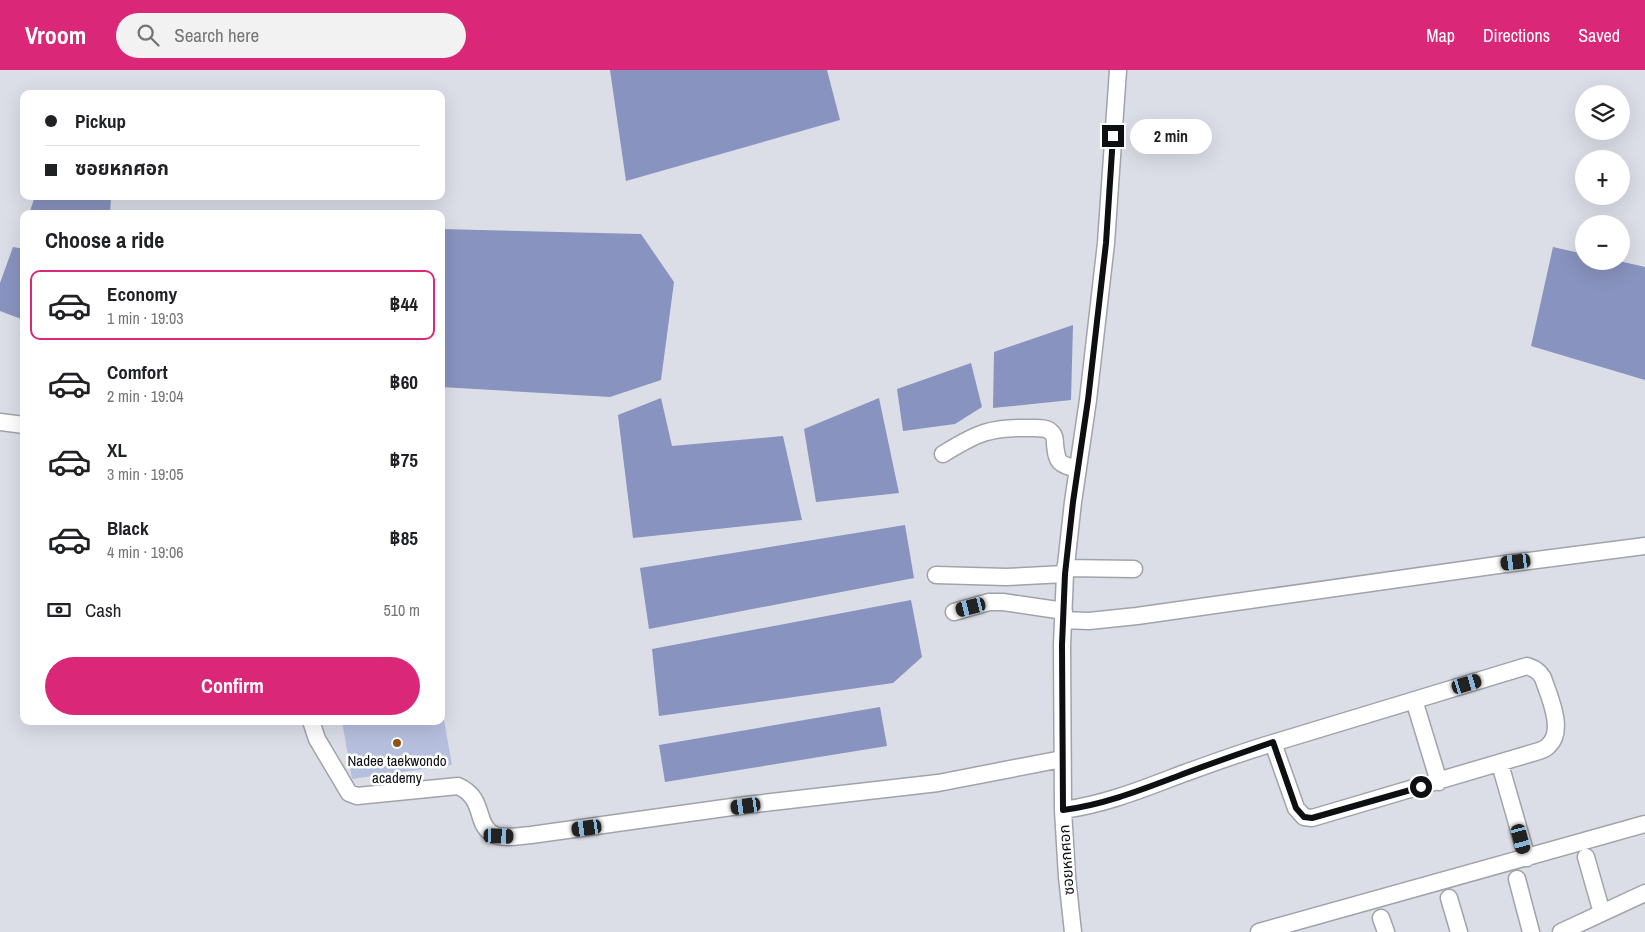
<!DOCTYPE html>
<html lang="en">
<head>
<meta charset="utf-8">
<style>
	:root { --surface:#fff; --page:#f2f2f2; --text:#202124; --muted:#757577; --line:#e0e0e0; --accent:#db2777 }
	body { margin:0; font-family:"Archivo Narrow","Noto Sans Thai",sans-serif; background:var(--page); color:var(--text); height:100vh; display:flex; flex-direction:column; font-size:19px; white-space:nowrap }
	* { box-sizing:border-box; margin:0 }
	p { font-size:16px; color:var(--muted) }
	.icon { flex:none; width:28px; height:28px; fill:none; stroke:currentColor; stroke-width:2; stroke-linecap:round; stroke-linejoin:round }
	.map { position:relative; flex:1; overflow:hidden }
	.side { position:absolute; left:20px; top:140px; width:425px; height:515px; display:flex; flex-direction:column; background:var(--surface); border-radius:10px; box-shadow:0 5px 20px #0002 }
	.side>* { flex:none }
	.guide { position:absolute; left:20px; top:20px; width:425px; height:110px; border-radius:10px; box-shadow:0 5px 20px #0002; display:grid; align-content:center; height:110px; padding:0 25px; background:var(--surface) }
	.fabs { position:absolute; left:1575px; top:15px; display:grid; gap:10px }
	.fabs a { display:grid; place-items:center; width:55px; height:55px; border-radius:50%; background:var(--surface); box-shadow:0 5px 20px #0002; font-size:25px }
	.end { position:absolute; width:22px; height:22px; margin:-11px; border:6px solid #0e0f12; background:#fff; box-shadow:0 0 0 2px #fff }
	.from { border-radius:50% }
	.bubble { position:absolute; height:35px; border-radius:18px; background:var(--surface); box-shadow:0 5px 20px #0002; font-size:16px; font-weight:800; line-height:35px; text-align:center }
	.car { position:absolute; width:15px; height:30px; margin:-15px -8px; border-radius:6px; box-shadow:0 0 4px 1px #0007; background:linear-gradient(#222 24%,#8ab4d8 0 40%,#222 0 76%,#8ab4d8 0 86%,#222 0) }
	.guide b { display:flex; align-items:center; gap:18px; height:48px; font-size:19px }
	.guide b+b { border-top:1px solid var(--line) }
	.guide i { width:12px; height:12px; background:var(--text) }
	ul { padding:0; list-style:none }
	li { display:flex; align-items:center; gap:15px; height:70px; margin:0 10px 8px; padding:0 15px; border:2px solid transparent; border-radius:10px }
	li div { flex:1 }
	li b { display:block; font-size:19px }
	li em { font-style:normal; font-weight:800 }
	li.selected { border-color:var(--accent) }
	li>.icon { width:45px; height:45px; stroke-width:1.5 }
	h2 { padding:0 25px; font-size:22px; line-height:60px }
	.pay { display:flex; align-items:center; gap:12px; height:55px; padding:0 25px; font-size:19px }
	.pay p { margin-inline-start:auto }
	.action { display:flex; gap:10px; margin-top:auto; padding:10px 25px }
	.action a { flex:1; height:58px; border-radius:30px; background:var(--accent); color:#fff; font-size:20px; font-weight:800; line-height:58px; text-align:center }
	header { display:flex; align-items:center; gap:30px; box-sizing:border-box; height:70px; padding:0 25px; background:var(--accent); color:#fff }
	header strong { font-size:24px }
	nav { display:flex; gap:28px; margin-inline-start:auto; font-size:18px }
	.search { width:350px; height:45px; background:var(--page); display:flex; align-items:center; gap:12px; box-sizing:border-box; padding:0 18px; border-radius:28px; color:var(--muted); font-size:19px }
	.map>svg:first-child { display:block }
	.green { fill:#b6bfde }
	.water { fill:#8893bf }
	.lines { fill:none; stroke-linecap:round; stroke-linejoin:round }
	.minor-casing { stroke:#a1a3ab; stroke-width:19 }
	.minor { stroke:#fff; stroke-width:16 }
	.route { stroke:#0e0f12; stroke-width:6 }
	.poi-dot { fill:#905613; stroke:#fff; stroke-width:2 }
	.labels { text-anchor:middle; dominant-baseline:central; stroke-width:5; stroke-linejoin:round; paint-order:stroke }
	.poi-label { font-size:15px; fill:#0e0f12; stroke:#fff }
	.street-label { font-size:15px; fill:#0e0f12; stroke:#fff }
</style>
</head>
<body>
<header>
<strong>Vroom</strong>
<div class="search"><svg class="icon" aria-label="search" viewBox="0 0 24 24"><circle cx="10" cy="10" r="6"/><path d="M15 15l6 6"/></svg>Search here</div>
<nav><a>Map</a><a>Directions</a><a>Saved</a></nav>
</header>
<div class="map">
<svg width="1645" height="862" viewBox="0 0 1645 862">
	<rect width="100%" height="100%" fill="#dbdee7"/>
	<!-- green -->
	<path class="green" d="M441,633L452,695L352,709L342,651H441Z"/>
	<!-- water -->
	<path class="water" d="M610,0H827L840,50L626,111Z
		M35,126H111L110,144H29Z
		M441,159L641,164L674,212L661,310L610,327L441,317Z
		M13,177L24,179V250L0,241V213Z
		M1553,177L1584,184V191H1619L1645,197V310L1531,276Z
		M1073,255L1071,330L993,338L994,282Z
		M971,293L982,337L955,354L903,361L897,319Z
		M661,328L672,376L783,366L802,450L633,468L618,345Z
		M879,328L899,423L816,432L804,359Z
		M905,455L914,508L649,559L640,498Z
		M911,530L922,587L893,613L659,646L652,579Z
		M880,637L887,676L665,712L659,675Z"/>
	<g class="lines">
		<!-- minor casing -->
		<g class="minor-casing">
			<path id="minor" d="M0,352L24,355
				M943,384C977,363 990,357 1030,358C1038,358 1047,357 1052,363C1055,366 1055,370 1055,374C1057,394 1059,394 1078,399
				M1065,498L1134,499
				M936,505L1006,507L1065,504
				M954,542L989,532H1003L1064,541
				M1063,550L1089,551L1137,546L1498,495L1645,476
				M1414,630L1439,712
				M311,651L317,669L349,723L357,726L458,716C485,728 475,752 491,763C501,770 519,766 531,765L746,735L938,713L1062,689
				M1500,694L1527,788
				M1063,740C1101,735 1138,721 1174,707C1207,695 1239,683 1273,673L1527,596C1535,599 1539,601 1543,608C1549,626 1565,660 1549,675C1547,678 1542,680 1539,681L1312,748L1304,747L1296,738L1273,673
				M1586,787L1602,843
				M1517,809L1531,862
				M1449,828L1459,862
				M1381,848L1386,862
				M1073,862L1067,807L1063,740L1062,575L1065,504L1073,432L1088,330L1106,173L1118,0
				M1259,862L1645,754
				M1561,862L1645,823"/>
		</g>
		<!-- minor -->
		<use href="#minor" class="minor"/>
	</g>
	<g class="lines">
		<!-- route -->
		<path class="route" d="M1113,66L1106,173L1088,330L1073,432L1065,504L1062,575L1063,740C1103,735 1141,720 1178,706C1209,694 1241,683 1273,672L1296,738L1304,747L1312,748L1421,717"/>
	</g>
	<!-- markers -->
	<circle class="poi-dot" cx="397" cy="673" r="5"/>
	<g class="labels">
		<!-- poi labels -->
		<g class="poi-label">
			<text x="397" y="690">Nadee taekwondo<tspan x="397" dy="17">academy</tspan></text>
		</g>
		<!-- street labels -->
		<g class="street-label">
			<text transform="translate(1066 790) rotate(-94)">ซอยหกศอก</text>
		</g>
	</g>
</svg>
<div class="fabs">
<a><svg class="icon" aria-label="layers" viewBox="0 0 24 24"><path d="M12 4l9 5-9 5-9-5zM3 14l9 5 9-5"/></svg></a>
<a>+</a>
<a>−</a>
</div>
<i class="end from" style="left:1421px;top:717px"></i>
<i class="end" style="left:1113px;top:66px"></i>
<div class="bubble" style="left:1130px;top:49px;width:82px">2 min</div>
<i class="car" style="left:1516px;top:492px;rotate:263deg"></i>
<i class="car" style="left:971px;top:537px;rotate:256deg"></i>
<i class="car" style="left:1467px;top:614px;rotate:73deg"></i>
<i class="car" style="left:746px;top:736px;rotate:262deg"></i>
<i class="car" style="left:587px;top:758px;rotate:262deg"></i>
<i class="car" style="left:499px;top:766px;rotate:92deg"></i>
<i class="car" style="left:1521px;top:769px;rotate:165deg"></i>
<div class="guide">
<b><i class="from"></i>Pickup</b>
<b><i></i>ซอยหกศอก</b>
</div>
<section class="side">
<h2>Choose a ride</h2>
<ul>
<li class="selected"><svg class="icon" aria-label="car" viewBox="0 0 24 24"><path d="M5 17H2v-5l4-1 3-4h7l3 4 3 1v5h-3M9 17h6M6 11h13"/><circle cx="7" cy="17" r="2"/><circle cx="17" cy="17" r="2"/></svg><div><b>Economy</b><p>1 min · 19:03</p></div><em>฿44</em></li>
<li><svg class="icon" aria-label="car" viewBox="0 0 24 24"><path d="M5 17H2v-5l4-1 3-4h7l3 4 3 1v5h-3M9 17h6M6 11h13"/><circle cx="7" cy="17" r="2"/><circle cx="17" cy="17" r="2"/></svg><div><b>Comfort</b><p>2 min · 19:04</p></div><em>฿60</em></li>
<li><svg class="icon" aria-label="car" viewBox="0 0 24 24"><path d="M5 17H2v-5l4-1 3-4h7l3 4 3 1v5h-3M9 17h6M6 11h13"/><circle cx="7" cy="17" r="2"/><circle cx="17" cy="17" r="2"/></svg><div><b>XL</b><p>3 min · 19:05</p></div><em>฿75</em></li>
<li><svg class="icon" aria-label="car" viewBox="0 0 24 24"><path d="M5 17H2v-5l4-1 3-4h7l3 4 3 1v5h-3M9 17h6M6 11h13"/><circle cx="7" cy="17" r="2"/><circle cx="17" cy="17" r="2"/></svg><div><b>Black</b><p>4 min · 19:06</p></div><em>฿85</em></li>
</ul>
<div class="pay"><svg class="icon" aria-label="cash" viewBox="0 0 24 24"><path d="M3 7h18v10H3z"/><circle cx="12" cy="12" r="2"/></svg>Cash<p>510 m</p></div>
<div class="action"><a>Confirm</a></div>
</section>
</div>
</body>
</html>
